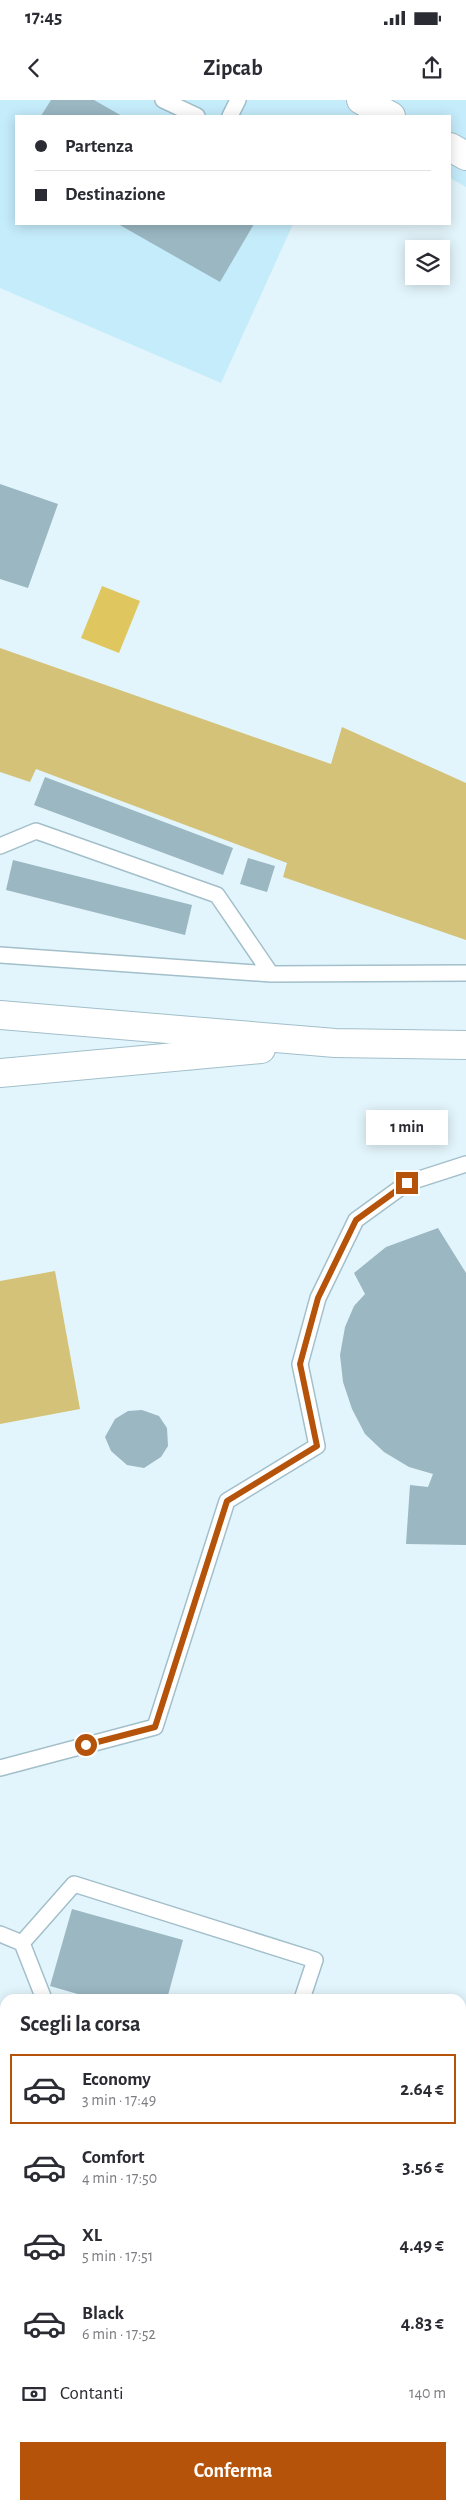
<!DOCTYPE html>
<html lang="it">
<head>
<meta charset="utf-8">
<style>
	:root { --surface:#fff; --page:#f7f7f7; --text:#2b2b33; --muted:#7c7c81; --line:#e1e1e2; --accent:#b45309 }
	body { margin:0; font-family:"Alegreya Sans",sans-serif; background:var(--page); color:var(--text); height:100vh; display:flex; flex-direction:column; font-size:19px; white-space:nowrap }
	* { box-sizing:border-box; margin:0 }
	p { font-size:16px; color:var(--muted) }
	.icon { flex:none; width:28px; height:28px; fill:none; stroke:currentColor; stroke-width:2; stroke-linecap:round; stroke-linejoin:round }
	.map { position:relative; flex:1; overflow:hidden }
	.side { position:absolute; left:0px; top:1894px; width:466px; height:516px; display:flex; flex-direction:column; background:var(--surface); border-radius:15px 15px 0 0; box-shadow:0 2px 12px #0003 }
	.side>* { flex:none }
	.hud { position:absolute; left:15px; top:15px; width:436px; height:110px; border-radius:0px; box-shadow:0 2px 12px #0003; display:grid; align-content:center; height:110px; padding:0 20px; background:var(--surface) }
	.controls { position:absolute; left:405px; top:140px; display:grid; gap:10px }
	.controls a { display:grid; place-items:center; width:45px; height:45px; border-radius:0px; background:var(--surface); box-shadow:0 2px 12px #0003; font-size:25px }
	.end { position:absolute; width:22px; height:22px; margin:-11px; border:6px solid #b45309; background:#fff; box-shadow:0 0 0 2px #fff }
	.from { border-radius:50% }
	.bubble { position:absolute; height:35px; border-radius:0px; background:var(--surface); box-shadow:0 2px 12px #0003; font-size:16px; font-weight:700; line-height:35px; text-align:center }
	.hud b { display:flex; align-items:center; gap:18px; height:48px; font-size:19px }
	.hud b+b { border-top:1px solid var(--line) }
	.hud i { width:12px; height:12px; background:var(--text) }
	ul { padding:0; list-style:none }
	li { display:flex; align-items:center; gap:15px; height:70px; margin:0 10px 8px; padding:0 10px; border:2px solid transparent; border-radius:0px }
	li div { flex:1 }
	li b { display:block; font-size:19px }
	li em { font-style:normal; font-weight:700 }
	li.active { border-color:var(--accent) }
	li>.icon { width:45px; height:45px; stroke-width:1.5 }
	h2 { padding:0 20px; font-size:22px; line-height:60px }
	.pay { display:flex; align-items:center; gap:12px; height:55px; padding:0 20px; font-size:19px }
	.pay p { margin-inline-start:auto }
	.primary-button { display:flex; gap:10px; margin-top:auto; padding:10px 20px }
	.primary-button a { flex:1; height:58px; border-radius:0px; background:var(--accent); color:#fff; font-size:20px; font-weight:700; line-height:58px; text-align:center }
	.status { display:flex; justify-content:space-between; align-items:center; height:35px; padding:0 25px; background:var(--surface); direction:ltr }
	.status svg { height:14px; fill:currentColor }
	header { display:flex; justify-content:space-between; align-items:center; height:65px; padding:0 20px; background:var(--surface); font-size:22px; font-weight:700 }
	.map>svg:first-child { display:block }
	.built { fill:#c5ecfb }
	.green { fill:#d4c278 }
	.water { fill:#dfc65e }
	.building { fill:#9ab7c2 }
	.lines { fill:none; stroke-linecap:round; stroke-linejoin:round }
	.service-casing { stroke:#a2bfca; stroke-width:18 }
	.tertiary-casing { stroke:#a2bfca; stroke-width:30 }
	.secondary-casing { stroke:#a2bfca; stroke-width:30 }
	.service { stroke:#fff; stroke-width:15 }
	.tertiary { stroke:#fff; stroke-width:28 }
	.secondary { stroke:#fff; stroke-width:28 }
	.route { stroke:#b45309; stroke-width:6 }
</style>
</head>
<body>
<div class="status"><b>17:45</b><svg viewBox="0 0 49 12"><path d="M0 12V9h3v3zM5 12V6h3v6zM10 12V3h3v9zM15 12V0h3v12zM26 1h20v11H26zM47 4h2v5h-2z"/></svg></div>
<header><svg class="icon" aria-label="back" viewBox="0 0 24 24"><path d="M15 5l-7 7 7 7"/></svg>Zipcab<svg class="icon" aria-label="share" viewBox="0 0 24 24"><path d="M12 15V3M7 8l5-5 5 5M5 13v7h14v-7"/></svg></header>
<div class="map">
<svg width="466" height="2409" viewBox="0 0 466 2409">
	<rect width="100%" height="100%" fill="#e3f5fc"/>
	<!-- built -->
	<path class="built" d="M0,0H466V87L450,78V16H16V124H293L221,283L0,188Z"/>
	<!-- green -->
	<path class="green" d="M0,548L331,664L342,627L466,683V840L283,777L287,763L36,669L30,682L0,672Z
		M55,1171L80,1309L0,1324V1181Z"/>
	<!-- water -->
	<path class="water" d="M102,486L140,501L119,553L81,538Z"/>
	<!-- building -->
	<path class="building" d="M51,0H94L122,16H41Z
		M118,124H254L220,182Z
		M0,384L58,404L28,488L0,479Z
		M45,677L233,748L223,775L34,705Z
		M248,758L275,766L267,792L240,784Z
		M13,760L192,805L185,835L6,790Z
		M438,1128L466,1173V1445L406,1444L410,1385L428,1387L433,1374L409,1367L384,1352L365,1334L352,1309L343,1282L340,1255L345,1227L354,1206L365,1194L354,1173L386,1147Z
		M142,1310L159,1316L167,1328L168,1346L161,1357L144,1368L127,1365L111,1351L105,1337L115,1319L128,1311Z
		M72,1809L183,1840L167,1899H95L50,1886Z"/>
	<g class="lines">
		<!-- service casing -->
		<g class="service-casing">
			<path id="service" d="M163,0L197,16
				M230,16L238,0
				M0,746L36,731L217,795L271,874
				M0,855L271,874L466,873
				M0,1668L155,1627L227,1401L317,1346L300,1264L318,1198L356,1120L407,1083L466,1064
				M0,1834L22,1843L44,1899
				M22,1843L74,1784L315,1860L302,1899
				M0,2001L5,2003
				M201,2405L211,2409
				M403,2405L414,2409"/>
		</g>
		<!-- tertiary casing -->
		<g class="tertiary-casing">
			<path id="tertiary" d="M361,0L391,16
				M450,47L466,56"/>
		</g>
		<!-- secondary casing -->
		<g class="secondary-casing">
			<path id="secondary" d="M0,915L335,943L466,945
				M0,973L261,949
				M0,2065L5,2076
				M160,2405L162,2409"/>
		</g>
		<!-- service -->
		<use href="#service" class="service"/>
		<!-- tertiary -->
		<use href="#tertiary" class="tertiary"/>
		<!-- secondary -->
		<use href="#secondary" class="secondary"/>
	</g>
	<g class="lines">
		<!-- route -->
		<path class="route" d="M86,1645L155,1627L227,1401L317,1346L300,1264L318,1198L356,1120L407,1083"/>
	</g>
</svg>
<div class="controls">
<a><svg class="icon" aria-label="layers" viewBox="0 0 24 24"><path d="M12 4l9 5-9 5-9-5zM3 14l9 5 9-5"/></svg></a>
</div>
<i class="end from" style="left:86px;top:1645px"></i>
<i class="end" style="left:407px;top:1083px"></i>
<div class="bubble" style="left:366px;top:1010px;width:82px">1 min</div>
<div class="hud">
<b><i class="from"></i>Partenza</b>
<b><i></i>Destinazione</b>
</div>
<section class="side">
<h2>Scegli la corsa</h2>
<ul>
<li class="active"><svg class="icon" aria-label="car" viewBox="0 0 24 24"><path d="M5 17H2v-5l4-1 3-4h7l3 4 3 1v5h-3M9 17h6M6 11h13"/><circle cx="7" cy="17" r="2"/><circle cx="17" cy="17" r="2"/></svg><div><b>Economy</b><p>3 min · 17:49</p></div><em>2.64 €</em></li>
<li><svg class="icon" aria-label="car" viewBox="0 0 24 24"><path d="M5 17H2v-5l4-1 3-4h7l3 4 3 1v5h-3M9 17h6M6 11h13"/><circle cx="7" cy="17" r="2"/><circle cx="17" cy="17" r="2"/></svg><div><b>Comfort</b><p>4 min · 17:50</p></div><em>3.56 €</em></li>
<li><svg class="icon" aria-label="car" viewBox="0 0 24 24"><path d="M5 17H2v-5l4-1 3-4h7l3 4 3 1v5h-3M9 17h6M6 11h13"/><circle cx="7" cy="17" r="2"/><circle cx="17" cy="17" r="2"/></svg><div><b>XL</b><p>5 min · 17:51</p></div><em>4.49 €</em></li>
<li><svg class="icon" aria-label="car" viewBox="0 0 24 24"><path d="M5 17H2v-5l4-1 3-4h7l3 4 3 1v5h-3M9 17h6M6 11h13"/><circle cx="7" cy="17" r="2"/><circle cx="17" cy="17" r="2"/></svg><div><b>Black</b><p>6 min · 17:52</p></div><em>4.83 €</em></li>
</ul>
<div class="pay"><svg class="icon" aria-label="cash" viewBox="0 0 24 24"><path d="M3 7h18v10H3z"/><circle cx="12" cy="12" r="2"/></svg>Contanti<p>140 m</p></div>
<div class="primary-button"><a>Conferma</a></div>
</section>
</div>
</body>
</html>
